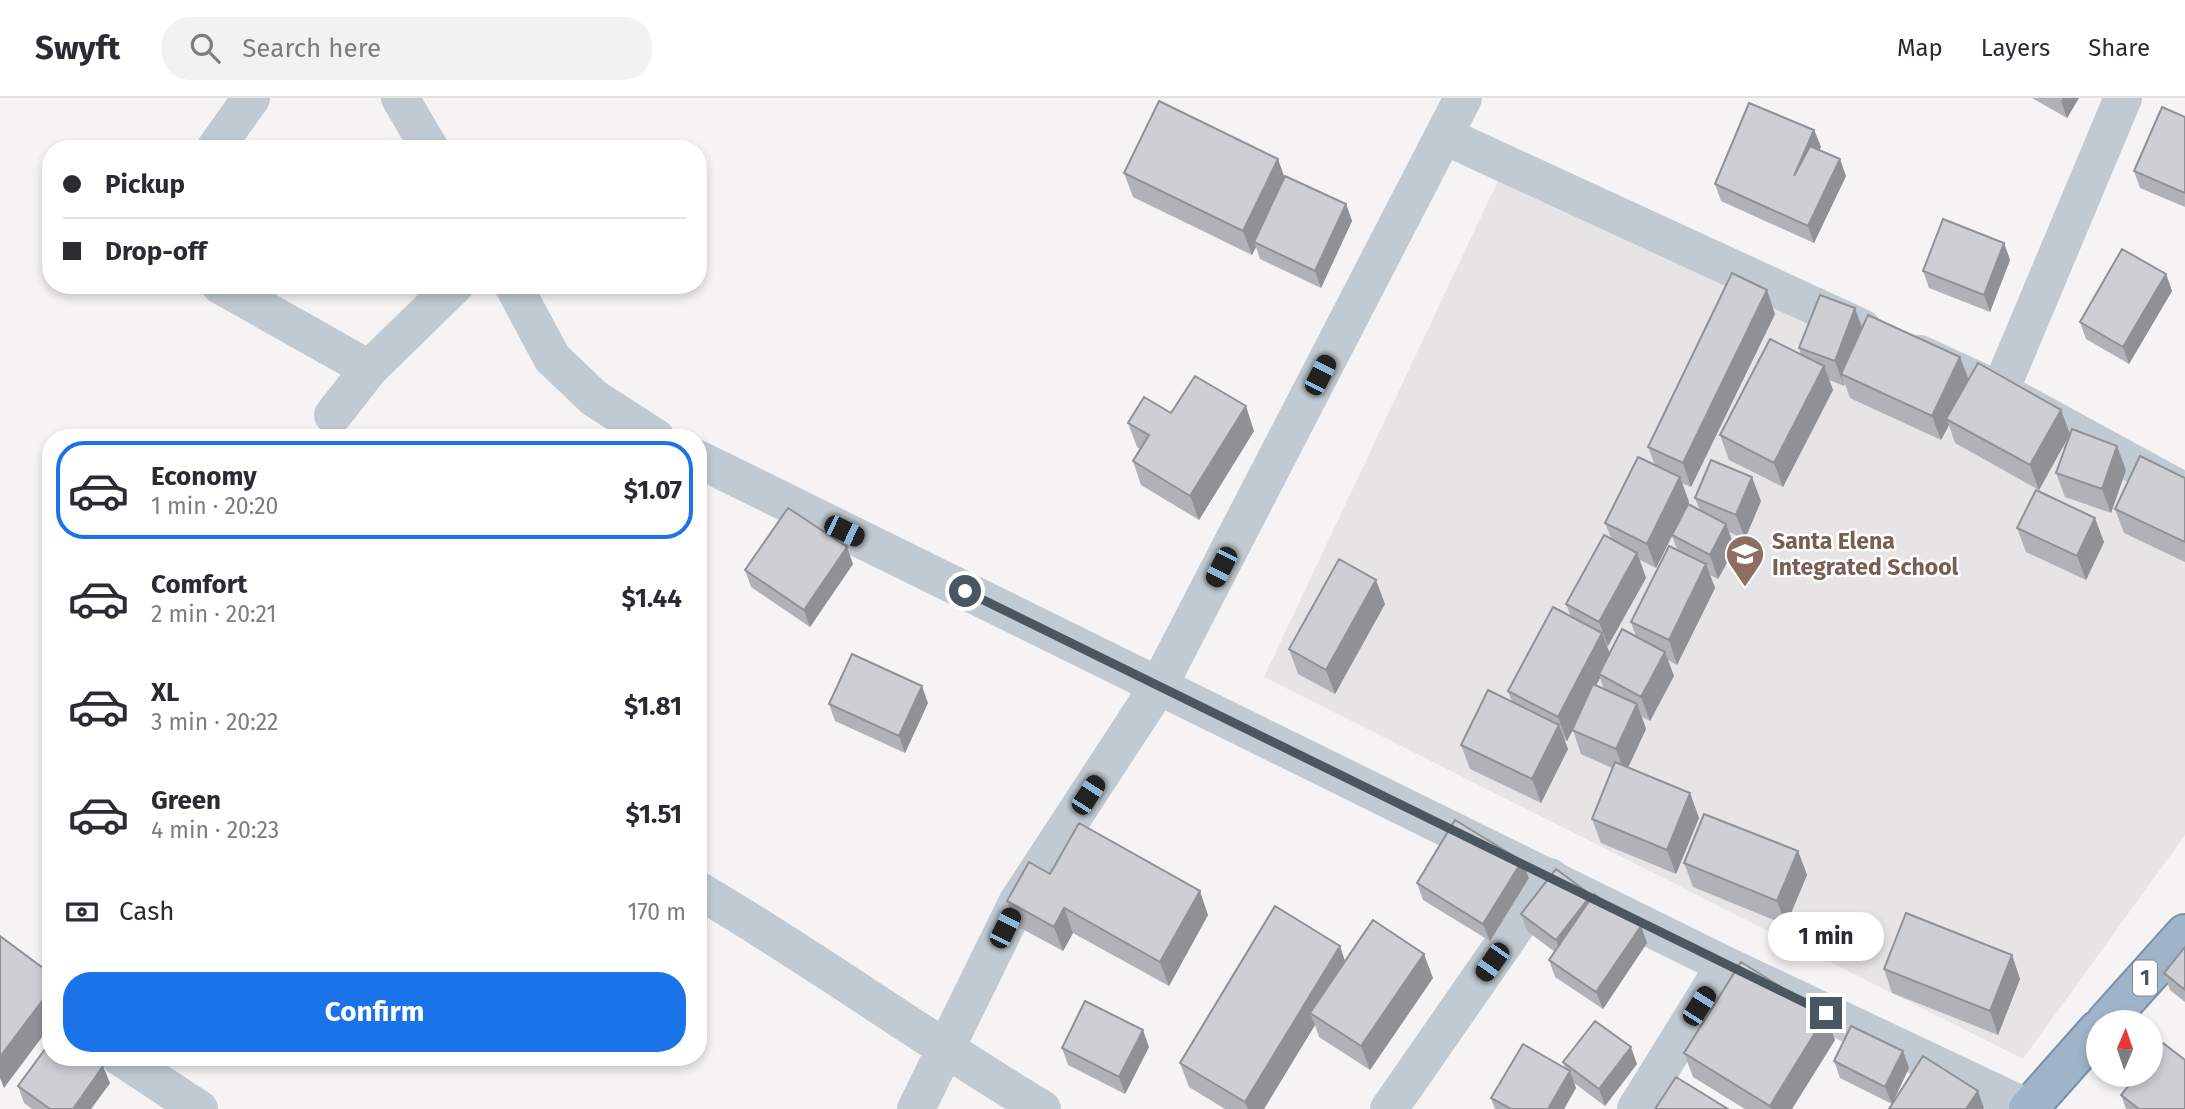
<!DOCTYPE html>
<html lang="en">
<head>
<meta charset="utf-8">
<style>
	:root { --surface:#fff; --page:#f2f2f3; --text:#2b2b33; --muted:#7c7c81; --line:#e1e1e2; --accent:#1a73e8 }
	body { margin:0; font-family:"Fira Sans",sans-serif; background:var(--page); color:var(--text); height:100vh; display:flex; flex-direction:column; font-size:26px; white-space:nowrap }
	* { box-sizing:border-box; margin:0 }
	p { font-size:23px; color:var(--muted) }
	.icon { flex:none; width:38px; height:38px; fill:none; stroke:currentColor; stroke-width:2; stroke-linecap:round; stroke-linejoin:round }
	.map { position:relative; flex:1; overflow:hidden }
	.sheet { position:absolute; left:42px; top:331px; width:665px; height:637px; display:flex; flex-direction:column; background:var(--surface); border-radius:28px; box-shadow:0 4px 10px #0003 }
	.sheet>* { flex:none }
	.hud { position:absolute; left:42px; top:42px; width:665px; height:154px; border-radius:28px; box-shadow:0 4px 10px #0003; display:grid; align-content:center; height:154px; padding:0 21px; background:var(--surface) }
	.needle { width:46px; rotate:2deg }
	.buttons { position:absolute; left:2086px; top:912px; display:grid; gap:14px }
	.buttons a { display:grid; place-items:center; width:77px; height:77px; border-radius:50%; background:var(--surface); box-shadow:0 4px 10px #0003; font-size:35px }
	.end { position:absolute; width:32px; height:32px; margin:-16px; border:9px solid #4a5661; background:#fff; box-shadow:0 0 0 4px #fff }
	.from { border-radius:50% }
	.bubble { position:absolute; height:49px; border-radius:24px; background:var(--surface); box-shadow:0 4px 10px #0003; font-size:23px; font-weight:700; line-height:49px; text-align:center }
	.car { position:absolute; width:21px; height:42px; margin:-21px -10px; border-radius:9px; box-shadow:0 0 5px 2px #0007; background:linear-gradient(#222 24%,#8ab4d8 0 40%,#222 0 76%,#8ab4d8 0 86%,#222 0) }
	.hud b { display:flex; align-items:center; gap:24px; height:66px; font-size:26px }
	.hud b+b { border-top:2px solid var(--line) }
	.hud i { width:18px; height:18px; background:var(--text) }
	ul { padding:12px 0 0; list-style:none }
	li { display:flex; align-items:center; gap:21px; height:98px; margin:0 14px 10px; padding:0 7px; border:4px solid transparent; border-radius:28px }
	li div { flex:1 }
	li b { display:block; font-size:26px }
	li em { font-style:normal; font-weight:700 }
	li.active { border-color:var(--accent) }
	li>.icon { width:63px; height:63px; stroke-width:1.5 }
	.pay { display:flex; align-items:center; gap:18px; height:77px; padding:0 21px; font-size:26px }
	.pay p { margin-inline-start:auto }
	.action { display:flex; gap:14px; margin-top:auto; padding:14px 21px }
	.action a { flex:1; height:80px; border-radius:28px; background:var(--accent); color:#fff; font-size:28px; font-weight:700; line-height:80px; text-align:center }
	header { display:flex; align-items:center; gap:42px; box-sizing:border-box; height:98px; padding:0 35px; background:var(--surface); border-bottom:2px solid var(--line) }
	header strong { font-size:33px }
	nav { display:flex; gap:38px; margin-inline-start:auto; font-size:24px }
	.search { width:490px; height:63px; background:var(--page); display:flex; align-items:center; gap:18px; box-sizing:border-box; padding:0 24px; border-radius:28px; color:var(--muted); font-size:26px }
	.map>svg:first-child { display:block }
	.education { fill:#e6e4e5 }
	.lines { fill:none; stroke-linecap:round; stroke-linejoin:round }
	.trunk-casing { stroke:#7690ad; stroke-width:42 }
	.minor { stroke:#c1cad2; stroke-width:38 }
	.trunk { stroke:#9fb4c9; stroke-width:38 }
	.wall { fill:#b0b2b7; fill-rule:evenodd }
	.shaded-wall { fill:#909195 }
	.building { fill:#cdcfd5; stroke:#909195; stroke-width:2 }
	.route { stroke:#4a5661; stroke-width:9 }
	.labels { text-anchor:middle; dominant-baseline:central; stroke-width:5; stroke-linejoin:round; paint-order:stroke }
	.shield { fill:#fff; stroke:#808990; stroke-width:2 }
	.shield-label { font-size:21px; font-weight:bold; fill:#4a5661 }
	.education-label { font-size:23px; font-weight:bold; fill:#785e54; stroke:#fff; text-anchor:start }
</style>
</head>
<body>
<header>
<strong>Swyft</strong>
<div class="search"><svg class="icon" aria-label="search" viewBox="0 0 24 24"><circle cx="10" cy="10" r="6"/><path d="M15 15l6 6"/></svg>Search here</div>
<nav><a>Map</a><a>Layers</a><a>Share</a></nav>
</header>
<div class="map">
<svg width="2185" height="1011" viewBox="0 0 2185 1011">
	<rect width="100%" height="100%" fill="#f5f3f3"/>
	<!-- education -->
	<path class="education" d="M1504,70L2185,402V737L2023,961L1264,579Z"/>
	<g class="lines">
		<!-- trunk casing -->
		<g class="trunk-casing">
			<path id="trunk" d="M2106,924L2185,836
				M2028,1011L2098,932"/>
		</g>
		<!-- minor -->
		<path class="minor" d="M400,0L430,51
			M1445,38L1862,230
			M215,51L251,0
			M220,187L369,271
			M513,187L552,260L594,300L656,340
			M1920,256L2000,293L2185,394
			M2000,293L2123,0
			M333,317L369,271L455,187
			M698,361L1725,867L2030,1011
			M698,792C815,861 925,941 1042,1011
			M120,959L199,1011
			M916,1011L1017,805L1158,589L1463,0
			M1389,1011L1550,779
			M1636,1011L1725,867"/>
		<!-- trunk -->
		<use href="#trunk" class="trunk"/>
	</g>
	<!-- wall -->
	<path class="wall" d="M2032,0H2079L2067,20Z
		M2185,19V109L2140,90L2134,73Z
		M1814,32L1821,49L1819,52L1846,78L1814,145L1721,103L1715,86Z
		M1124,75L1285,79L1346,106L1352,123L1321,190L1260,161L1256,149L1252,157L1133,99Z
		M2004,145L2010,162L1990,214L1929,190L1923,173Z
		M2166,176L2172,193L2129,266L2086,241L2080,224Z
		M1775,216L1691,389L1682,385L1689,404L1678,424L1700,413L1695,400L1761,403L1745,441L1729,434L1735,450L1718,481L1710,477L1715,490L1677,567L1668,562L1674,578L1650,623L1642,619L1646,631L1628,670L1690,695L1699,720L1676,776L1601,745L1592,721L1612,670L1581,656L1573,632L1567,643L1564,642L1568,651L1541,705L1470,671L1461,647L1512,604L1508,593L1571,519L1566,506L1611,440L1605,425L1655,367L1648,349ZM1672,438L1677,451L1631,524L1636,539L1610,555L1607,548H1608L1646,480L1640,462L1656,470ZM1600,580L1604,591L1596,587Z
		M1862,230L1960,259L1969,281L2061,312L2070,336L2039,392L1955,345L1949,327L1941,342L1850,300L1845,286L1844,288L1829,282L1833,292L1783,389L1729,362L1720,337L1801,257L1799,250Z
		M1171,315L1254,333L1199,422L1141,387L1133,363L1140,351L1137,349L1128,325Z
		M2126,372L2111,415L2065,399L2056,375Z
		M2185,380V464L2124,435L2115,411Z
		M2017,430L2104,444L2086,482L2026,454Z
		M853,466L810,529L751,489L745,472Z
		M1385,506L1335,596L1298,576L1289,551Z
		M928,605L905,655L835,623L829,606Z
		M1798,753L1807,777L1786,827L1693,789L1684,765Z
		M1050,776L1208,817L1169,888L1073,835L1063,853L1015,827L1007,803Z
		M1529,780L1490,843L1423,802L1417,785Z
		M1592,799L1641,828L1647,845L1603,911L1555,879L1549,862L1555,854L1527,833L1521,816Z
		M2185,849V904L2170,892L2164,875Z
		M2012,857L2020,881L1998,937L1892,895L1884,871Z
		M1345,863L1433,880L1370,972L1319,939L1315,927L1264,1011H1225L1189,989L1180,965Z
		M1835,942L1792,1011H1745L1693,979L1684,955Z
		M1149,949L1125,996L1068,967L1062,950Z
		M1903,953L1909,970L1892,1006L1840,980L1834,963Z
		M1563,964L1637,966L1605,1008L1574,985L1576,990L1564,1011H1495L1491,1000L1565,970Z
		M110,985L91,1011H32L24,1005L18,988Z
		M2121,997L2185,1011H2126Z"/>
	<!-- shaded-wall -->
	<path class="shaded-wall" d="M2063,0H2079L2067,20L2061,3Z
		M1814,32L1821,49L1800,95L1794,78Z
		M1278,61L1287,86L1254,144L1256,149L1252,157L1243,133Z
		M1840,61L1846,78L1814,145L1808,128Z
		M1346,106L1352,123L1321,190L1315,173Z
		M2004,145L2010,162L1990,214L1984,197Z
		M2166,176L2172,193L2129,266L2123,249Z
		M1767,192L1775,216L1691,389L1683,365Z
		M1855,210L1864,235L1841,276L1844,288L1835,263Z
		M1960,259L1969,283L1946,321L1949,327L1941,342L1932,318Z
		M1824,268L1833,292L1783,389L1774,365Z
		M1246,308L1254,333L1199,422L1190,398Z
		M2061,312L2070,336L2039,392L2030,367Z
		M2117,348L2126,372L2111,415L2102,391Z
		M1680,379L1689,404L1656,470L1647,446Z
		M1752,379L1761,403L1745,441L1736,417Z
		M2095,420L2104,444L2086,482L2077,458Z
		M1726,426L1735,450L1718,481L1710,457Z
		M847,449L853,466L810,529L804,512Z
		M1637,455L1646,480L1608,548L1599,524Z
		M1706,466L1715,490L1677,567L1669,542Z
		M1376,482L1385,506L1335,596L1326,572Z
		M1602,535L1611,559L1599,576L1600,580L1567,643L1558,619Z
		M1665,554L1674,578L1650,623L1641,599Z
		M922,588L928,605L905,655L899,638Z
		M1637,606L1646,631L1625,676L1616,651Z
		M1559,627L1568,651L1541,705L1532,681Z
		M1690,695L1699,720L1676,776L1667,752Z
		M1798,753L1807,777L1786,827L1777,803Z
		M1522,763L1529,780L1490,843L1483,826Z
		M1200,793L1208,817L1169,888L1160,864Z
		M1591,797L1597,814L1562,859L1556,842Z
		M1064,810L1073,835L1063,853L1054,829Z
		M1641,828L1647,845L1603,911L1596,894Z
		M1340,848L1348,872L1310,915L1315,927L1264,1011H1248L1245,1004Z
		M1424,856L1433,880L1370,972L1361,948Z
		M2012,857L2020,881L1998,937L1990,913Z
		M51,891V927L4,990L0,980V959Z
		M1826,917L1835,942L1792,1011H1771L1770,1008Z
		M1143,932L1149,949L1125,996L1119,979Z
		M1631,949L1637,966L1605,1008L1599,991Z
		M1903,953L1909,970L1892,1006L1885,989Z
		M103,968L110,985L91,1011H73Z
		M1570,973L1576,990L1564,1011H1548Z
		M1978,993L1984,1010L1983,1011H1966Z"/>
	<!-- building -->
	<path class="building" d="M1159,3L1278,61L1243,133L1124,75Z
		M1749,5L1814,32L1794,78L1810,48L1840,61L1808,128L1715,86Z
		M2162,9L2185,19V95L2134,73Z
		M1285,78L1346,106L1315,173L1254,144Z
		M1943,121L2004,145L1984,197L1923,173Z
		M2122,151L2166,176L2123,249L2080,224Z
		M1732,175L1767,192L1683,365L1648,349Z
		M1820,197L1855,210L1835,263L1799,250Z
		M1868,217L1960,259L1932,318L1841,276Z
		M1770,241L1824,268L1774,365L1720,337Z
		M1978,265L2061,312L2030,367L1946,321Z
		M1195,278L1246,308L1190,398L1133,363L1149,337L1128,325L1144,299L1171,315Z
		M2072,331L2117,348L2102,391L2056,375Z
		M2140,358L2185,380V444L2115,411Z
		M1638,359L1680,379L1647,446L1605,425Z
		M1711,362L1752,379L1736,417L1695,400Z
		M2036,392L2095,420L2077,458L2017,430Z
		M1688,406L1726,426L1710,457L1672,437Z
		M788,410L847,449L804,512L745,472Z
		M1604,437L1637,455L1599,524L1566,506Z
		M1669,448L1706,466L1669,542L1631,524Z
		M1339,461L1376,482L1326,572L1289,551Z
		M1553,509L1602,535L1558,619L1508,593Z
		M1622,531L1665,554L1641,599L1599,576Z
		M852,556L922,588L899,638L829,606Z
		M1593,586L1637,606L1616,651L1572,632Z
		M1488,592L1559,627L1532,681L1461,647Z
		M1615,664L1690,695L1667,752L1592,721Z
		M1704,716L1798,753L1777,803L1684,765Z
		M1455,722L1522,763L1483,826L1417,785Z
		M1079,725L1200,793L1160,864L1064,810L1054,829L1007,803L1029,764L1050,776Z
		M1556,771L1591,797L1556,842L1521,816Z
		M1594,796L1641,828L1596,894L1549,862Z
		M1275,808L1340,848L1245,1004L1180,965Z
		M1906,815L2012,857L1990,913L1884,871Z
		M1373,822L1424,856L1361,948L1310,915Z
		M0,838L51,876V891L0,959Z
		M2185,849V892L2164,875Z
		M1741,864L1826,917L1770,1008L1684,955Z
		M1085,903L1143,932L1119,979L1062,950Z
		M1595,923L1631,949L1599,991L1563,964Z
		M1851,928L1903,953L1885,989L1834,963Z
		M51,943V959H91L103,968L73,1011H50L18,988Z
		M2163,945L2185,962V1011H2139L2121,997L2138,976H2151V961Z
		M1523,946L1570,973L1548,1011H1511L1491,1000Z
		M1923,958L1978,993L1966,1011H1889Z
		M1676,979L1728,1011H1655Z"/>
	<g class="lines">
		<!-- route -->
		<path class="route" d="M965,493L1826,915"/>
	</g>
	<!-- icons -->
	<defs>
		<g id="school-pin" transform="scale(2.0125)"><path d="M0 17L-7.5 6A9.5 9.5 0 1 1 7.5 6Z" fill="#8d6e63" stroke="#fff"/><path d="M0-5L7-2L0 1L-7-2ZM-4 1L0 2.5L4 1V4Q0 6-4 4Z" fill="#fff"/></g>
	</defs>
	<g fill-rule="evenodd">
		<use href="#school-pin" x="1745" y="456"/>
	</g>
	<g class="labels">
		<!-- shield labels -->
		<rect class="shield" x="2133" y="862.5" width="24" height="35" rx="5"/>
		<g class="shield-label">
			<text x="2145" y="880">1</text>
		</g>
		<!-- education labels -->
		<g class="education-label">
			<text x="1772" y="443">Santa Elena<tspan x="1772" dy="26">Integrated School</tspan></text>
		</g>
	</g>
</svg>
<div class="buttons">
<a><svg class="needle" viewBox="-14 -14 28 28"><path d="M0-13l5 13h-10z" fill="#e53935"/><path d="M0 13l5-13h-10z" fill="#7c7c81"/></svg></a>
</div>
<i class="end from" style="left:965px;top:493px"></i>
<i class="end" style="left:1826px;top:915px"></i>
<div class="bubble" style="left:1768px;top:814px;width:116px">1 min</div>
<i class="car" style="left:1320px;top:277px;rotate:27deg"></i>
<i class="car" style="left:844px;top:433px;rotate:116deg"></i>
<i class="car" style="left:1221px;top:469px;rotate:207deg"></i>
<i class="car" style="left:1088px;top:697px;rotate:33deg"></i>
<i class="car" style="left:1005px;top:830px;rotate:26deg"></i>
<i class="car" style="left:1492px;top:864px;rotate:215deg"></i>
<i class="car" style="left:1699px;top:908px;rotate:32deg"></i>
<div class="hud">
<b><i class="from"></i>Pickup</b>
<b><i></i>Drop-off</b>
</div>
<section class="sheet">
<ul>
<li class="active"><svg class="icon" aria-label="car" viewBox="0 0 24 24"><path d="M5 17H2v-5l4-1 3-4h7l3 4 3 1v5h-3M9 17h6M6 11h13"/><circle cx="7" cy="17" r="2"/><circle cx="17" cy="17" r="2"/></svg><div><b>Economy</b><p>1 min · 20:20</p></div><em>$1.07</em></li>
<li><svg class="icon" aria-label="car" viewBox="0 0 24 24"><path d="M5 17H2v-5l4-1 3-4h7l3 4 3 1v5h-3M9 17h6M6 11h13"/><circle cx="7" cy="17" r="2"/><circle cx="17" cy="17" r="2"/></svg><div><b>Comfort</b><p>2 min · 20:21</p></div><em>$1.44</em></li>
<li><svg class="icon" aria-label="car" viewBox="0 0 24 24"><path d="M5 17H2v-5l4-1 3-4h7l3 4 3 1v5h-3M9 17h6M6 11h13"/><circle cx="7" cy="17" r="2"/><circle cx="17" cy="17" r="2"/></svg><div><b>XL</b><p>3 min · 20:22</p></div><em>$1.81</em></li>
<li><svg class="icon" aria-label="car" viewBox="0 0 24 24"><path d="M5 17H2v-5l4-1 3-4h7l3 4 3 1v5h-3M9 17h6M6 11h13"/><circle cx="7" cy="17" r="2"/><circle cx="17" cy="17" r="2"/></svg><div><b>Green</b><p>4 min · 20:23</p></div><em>$1.51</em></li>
</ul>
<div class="pay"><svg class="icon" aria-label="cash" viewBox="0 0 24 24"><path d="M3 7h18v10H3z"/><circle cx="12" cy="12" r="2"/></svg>Cash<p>170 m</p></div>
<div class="action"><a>Confirm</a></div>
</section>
</div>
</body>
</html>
